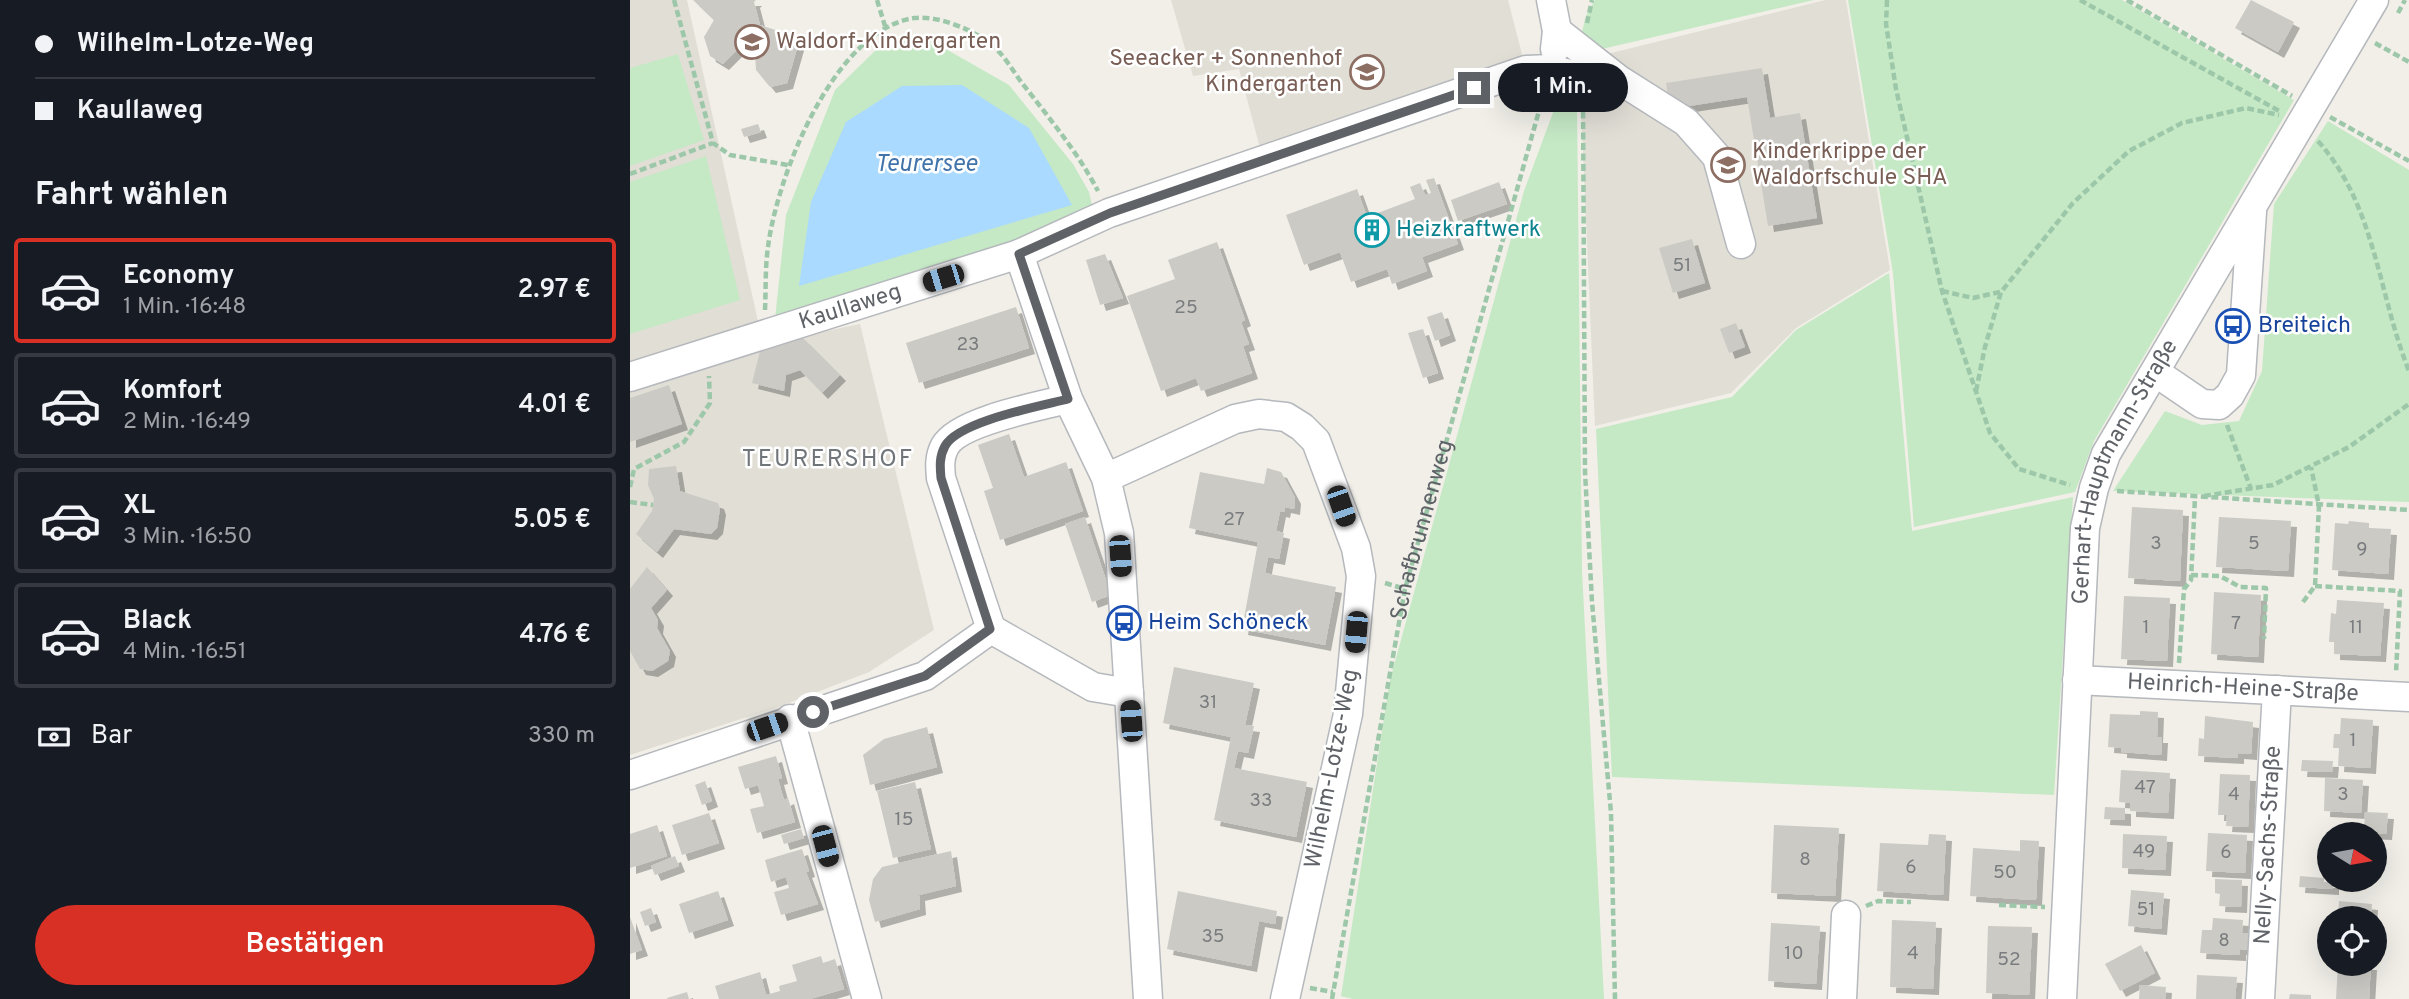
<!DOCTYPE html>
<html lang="de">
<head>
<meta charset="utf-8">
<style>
	:root { --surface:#171b24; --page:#242831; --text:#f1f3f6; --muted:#9ea1a6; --line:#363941; --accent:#d93025 }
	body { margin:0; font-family:Overpass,sans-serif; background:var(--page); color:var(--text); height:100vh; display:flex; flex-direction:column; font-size:26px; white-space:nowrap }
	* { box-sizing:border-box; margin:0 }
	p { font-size:23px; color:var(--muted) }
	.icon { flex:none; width:38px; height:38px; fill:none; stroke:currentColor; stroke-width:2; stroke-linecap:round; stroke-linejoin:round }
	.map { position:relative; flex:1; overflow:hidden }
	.details { display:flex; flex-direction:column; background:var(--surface); width:630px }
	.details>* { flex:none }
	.banner { display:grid; align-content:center; height:154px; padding:0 35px; background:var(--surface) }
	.needle { width:46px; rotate:101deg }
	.tools { position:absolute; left:1687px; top:822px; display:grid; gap:14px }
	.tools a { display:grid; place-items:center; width:70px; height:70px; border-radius:50%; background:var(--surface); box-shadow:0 7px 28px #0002; font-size:35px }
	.end { position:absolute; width:32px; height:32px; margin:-16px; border:9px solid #5f6368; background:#fff; box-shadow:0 0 0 4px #fff }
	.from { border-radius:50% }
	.bubble { position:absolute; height:49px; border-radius:24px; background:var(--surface); box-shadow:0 7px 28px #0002; font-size:23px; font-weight:600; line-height:49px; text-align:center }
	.car { position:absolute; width:21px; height:42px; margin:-21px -10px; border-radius:9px; box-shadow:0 0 5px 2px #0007; background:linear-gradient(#222 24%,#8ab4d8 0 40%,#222 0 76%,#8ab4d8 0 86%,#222 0) }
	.banner b { display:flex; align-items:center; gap:24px; height:66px; font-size:26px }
	.banner b+b { border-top:2px solid var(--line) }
	.banner i { width:18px; height:18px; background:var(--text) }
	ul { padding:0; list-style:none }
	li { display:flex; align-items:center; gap:21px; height:105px; margin:0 14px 10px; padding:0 21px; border:4px solid var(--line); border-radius:7px }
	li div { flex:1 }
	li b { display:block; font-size:26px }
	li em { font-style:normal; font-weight:600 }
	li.active { border-color:var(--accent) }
	li>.icon { width:63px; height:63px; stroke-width:1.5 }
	h2 { padding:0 35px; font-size:32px; line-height:84px }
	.pay { display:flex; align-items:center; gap:18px; height:77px; padding:0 35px; font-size:26px }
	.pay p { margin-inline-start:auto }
	.cta { display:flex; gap:14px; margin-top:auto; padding:14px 35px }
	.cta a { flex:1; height:80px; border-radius:42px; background:var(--accent); color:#fff; font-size:28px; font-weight:600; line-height:80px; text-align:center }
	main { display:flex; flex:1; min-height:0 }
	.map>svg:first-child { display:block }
	.education { fill:#e1ded6 }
	.green { fill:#c5e8c5 }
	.water { fill:#aadaff }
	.building { fill:#cccac5; filter:url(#shadow) }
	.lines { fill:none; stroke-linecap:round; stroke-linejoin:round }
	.minor-casing { stroke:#b5b8bc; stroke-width:31 }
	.path { stroke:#9cc7a9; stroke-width:4.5; stroke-dasharray:7 3.5; stroke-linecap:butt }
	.minor { stroke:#fff; stroke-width:28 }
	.route { stroke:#5f6368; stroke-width:9 }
	.labels { text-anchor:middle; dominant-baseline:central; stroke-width:5; stroke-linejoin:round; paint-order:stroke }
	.number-label { font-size:19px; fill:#7a7d7f }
	.education-label { font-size:23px; fill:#785e54; stroke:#fff; text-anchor:start }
	.culture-label { font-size:23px; fill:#0d838f; stroke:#fff; text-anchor:start }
	.street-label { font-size:23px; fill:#5f6368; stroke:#fff }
	.transit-label { font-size:23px; fill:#164399; stroke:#fff; text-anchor:start }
	.water-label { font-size:24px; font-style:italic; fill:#4174aa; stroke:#fff }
	.neighbourhood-label { font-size:24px; letter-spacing:2px; fill:#70757a; stroke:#fff }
</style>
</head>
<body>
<main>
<section class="details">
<div class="banner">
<b><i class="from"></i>Wilhelm-Lotze-Weg</b>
<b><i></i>Kaullaweg</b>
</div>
<h2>Fahrt wählen</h2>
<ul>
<li class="active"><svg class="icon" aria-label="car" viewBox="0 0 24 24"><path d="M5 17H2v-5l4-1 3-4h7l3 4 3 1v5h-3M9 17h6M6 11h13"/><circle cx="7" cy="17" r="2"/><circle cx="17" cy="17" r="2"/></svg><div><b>Economy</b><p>1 Min. · 16:48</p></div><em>2.97 €</em></li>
<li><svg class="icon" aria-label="car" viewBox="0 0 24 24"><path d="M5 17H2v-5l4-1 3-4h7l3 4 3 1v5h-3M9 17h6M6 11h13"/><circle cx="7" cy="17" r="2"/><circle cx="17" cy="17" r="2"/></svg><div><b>Komfort</b><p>2 Min. · 16:49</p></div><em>4.01 €</em></li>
<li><svg class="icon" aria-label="car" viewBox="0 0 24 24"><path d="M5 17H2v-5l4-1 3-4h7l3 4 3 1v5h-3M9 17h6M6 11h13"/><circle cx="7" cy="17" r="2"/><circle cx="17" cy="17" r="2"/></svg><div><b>XL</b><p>3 Min. · 16:50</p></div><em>5.05 €</em></li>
<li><svg class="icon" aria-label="car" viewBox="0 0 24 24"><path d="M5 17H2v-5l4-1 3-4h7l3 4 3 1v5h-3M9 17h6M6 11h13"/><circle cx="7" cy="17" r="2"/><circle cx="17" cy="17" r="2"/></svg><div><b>Black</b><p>4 Min. · 16:51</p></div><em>4.76 €</em></li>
</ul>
<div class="pay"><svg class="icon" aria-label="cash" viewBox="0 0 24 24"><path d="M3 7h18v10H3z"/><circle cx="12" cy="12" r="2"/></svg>Bar<p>330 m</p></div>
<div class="cta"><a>Bestätigen</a></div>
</section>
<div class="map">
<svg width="1779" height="999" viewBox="0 0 1779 999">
	<defs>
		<filter id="shadow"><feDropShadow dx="6" dy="6" stdDeviation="0" flood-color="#0004"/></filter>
	</defs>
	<rect width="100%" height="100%" fill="#f1efe8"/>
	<!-- education -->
	<path class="education" d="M0,0H57L133,344L230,324L304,630L239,672L151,706L0,755Z
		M541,0H878L894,62L630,148L609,69L563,76Z
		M1195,0H1216L1260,270L1166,328L1101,393L965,426L949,61Z"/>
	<!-- green -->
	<path class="green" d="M965,0H1184L946,55L956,16Z
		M1218,0H1492L1664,100L1464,441L1445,492L1284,527L1263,273Z
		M293,36L379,85L443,164L459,192L464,214L145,319L156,215L205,90L249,47Z
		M48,54L74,140L0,166V68Z
		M939,90L947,106L952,571L974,999H723L711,996L760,680L894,191L928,99Z
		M1698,121L1779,170V502L1483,491L1535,411L1572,425L1609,421L1632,371L1644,204Z
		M76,156L110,300L0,334V182Z
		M1259,273L1282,531L1443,497L1424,795L982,777L966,429L1102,397L1166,330Z"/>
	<!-- water -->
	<path class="water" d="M332,85L399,128L442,205L169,286L181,202L216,122L272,86Z"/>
	<!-- building -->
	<path class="building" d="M63,0H126L124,2L130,25L170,38L157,83L140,87L126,70L125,53L111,46L93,64L80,56L74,37L84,20Z
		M1621,0L1664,22L1648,52L1605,28Z
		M1132,68L1140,118L1170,113L1187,218L1138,226L1117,97L1040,109L1036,83Z
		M128,124L131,132L114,137L111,129Z
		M804,178L828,244L792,257L797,271L762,284L757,269L721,282L710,252L674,265L656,215L727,189L737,217L785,199L780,187L790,183L795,195L801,193L796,180Z
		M869,182L877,204L828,221L821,200Z
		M1062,239L1075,283L1043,293L1029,248Z
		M587,242L615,320L611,322L619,344L613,346L622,373L571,391L566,378L531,391L497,296L545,279L538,260Z
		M475,254L493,298L470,305L456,260Z
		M386,307L399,348L289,383L276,343Z
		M812,312L820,335L805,341L797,317Z
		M1106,323L1115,347L1099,353L1090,329Z
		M793,329L808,373L793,378L778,333Z
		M173,338L210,375L192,393L170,370L156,375L154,391L122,383L130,351Z
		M39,385L52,424L0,442V398Z
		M379,434L394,477L436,462L453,511L370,540L354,491L363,488L348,445Z
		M46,466L50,491L88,503L90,509L87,528L81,534L44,529L27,552L6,534L22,511L24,499L18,485L19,469Z
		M637,468L651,472L665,498L664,509L655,507L654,512L650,511L646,531L654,533L649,559L638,557L635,573L706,587L695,645L612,629L628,542L559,528L570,472L634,484Z
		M1502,507L1553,510L1550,581L1498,578Z
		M455,517L481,595L462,602L435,524Z
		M1589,517L1661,521L1658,571L1586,567Z
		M1719,521L1739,523V528L1761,529L1758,574L1702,570L1705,523L1718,524Z
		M17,567L37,590L21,608L28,620L27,628L40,651L38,661L22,671L10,669L0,651V589Z
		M1584,592L1631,595L1628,657L1581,654Z
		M1494,596L1540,598L1537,661L1491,659Z
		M1707,600L1754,603L1750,656L1704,654V642H1699L1701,613L1706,614Z
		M544,667L624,683L615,725L624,726L618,753L608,751L604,768L677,782L666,837L584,820L601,737L533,723Z
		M1510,711L1528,712L1527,737H1532L1531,755L1491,752V748L1478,747L1480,714L1510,715Z
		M1575,716L1623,722L1621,754L1608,753V758L1568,756L1569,738L1574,739Z
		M1711,718L1743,720L1740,768L1708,766L1709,748H1703L1704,734H1710Z
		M297,727L307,767L240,785L233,755L254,739Z
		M146,756L152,778L148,779L151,790L154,800L158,798L165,822L127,833L120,809L134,806L128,785L115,789L108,767Z
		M1672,760L1703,761L1702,772L1671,771Z
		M1491,770L1540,773L1538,813L1500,811V803L1489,802Z
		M1590,774L1620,775L1618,827L1596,826L1597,815H1588Z
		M1695,778L1733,780L1731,813L1694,811Z
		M75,781L82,801L72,805L65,785Z
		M285,782L301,849L263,858L247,791Z
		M1475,807L1495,808V820L1474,819Z
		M1735,812L1758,813L1756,834L1734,833Z
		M79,813L89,843L52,855L42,825Z
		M27,825L37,856L0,868V834Z
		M1144,825L1209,828L1205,896L1141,893Z
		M171,829L174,838L154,844L151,835Z
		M1578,833L1617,835L1615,873L1576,871Z
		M1299,834L1316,835L1313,895L1247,891L1250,843L1298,845Z
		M1493,834L1537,836L1535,870L1492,868Z
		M1390,840L1409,841L1406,900L1340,896L1343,848L1390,851Z
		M172,849L179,871L176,872L188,904L151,915L144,892L159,888L156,877L141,882L135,860Z
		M321,851L326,886L289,895L290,909L245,922L239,900L243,879L252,867Z
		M45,856L49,866L25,875L21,866Z
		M1670,876L1694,878V882H1703V889L1669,887Z
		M1585,879L1612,880L1611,907L1589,906L1590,894L1585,893Z
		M1501,890L1534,893L1531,929L1498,926Z
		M88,891L98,920L59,933L49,904Z
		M548,891L647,911L645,924L629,921L621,966L537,949Z
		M1709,901L1742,904L1741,919H1708Z
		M21,908L26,922L15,926L10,912Z
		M0,917L12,950L0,954Z
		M1583,918L1613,920L1612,933H1618L1617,950L1610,949V955L1570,953L1572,930H1582Z
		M1262,920L1306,922L1303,989L1260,987Z
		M1141,923L1190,926L1186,984L1138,981Z
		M1358,926L1402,927L1399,995L1356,993Z
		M1511,945L1525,973L1490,991L1475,964Z
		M191,956L193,963L205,959L214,989L180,999H89L85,986L130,972L136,995L150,991L149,986L167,981L162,965Z
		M1708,964H1741L1739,999H1706Z
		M1567,975L1607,977L1605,999H1566Z
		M1510,985L1536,987L1535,999H1509Z
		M57,992L59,999H37V998Z
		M1660,994L1681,995V999H1659Z"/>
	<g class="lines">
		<!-- minor casing -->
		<g class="minor-casing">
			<g id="minor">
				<path d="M921,0L927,31L925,49"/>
				<path d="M927,31L988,79L1056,122L1087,157L1111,244"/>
				<path d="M389,254L438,399L476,478L489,533L518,999"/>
				<path d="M1525,372L1572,404L1589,405L1600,395L1611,375L1622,212"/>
				<path id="s2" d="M0,377L389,254L479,213L896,70L921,69L954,78"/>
				<path d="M476,478L605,419L629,414L656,417L672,427L686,441L726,548L731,576L718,714L655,999"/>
				<path d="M361,629L463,687L499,693"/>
				<path id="s3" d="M1447,680L1779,697"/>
				<path d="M160,719L237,999"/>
				<path d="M0,775L295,676L361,629L311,478C310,467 309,457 315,446C329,421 410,406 438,399"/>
				<path d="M1212,999L1216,915"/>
				<path id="s4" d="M1432,999L1455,528L1464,488L1476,454L1744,0"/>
				<path id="s5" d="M1630,999L1647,690"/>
			</g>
		</g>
		<!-- path -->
		<g class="path">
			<path d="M44,0L83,143L100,155L158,165"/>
			<path d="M247,0L255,26"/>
			<path d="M1257,0L1256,24L1266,89L1312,291L1360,433L1389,469L1440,485"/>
			<path d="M1450,0L1651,112"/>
			<path d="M1497,0L1662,96"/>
			<path d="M1768,13L1775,0"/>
			<path d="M957,23L962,0"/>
			<path d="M1745,43L1779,62"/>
			<path d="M953,101L955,472L962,602L981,813L985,999"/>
			<path d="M1700,117L1779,161"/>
			<path d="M1688,141C1746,206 1748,294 1779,371"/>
			<path d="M0,174L83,143"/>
			<path d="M1312,291L1343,298L1370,292"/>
			<path d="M135,310C136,289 135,268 138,247C147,176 204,30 284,18C308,15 344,30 362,45C374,55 383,71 392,83C419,118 447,151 468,191"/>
			<path d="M1346,391L1355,347L1371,292L1443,203L1499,151L1552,123L1616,108L1649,115"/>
			<path d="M1597,425L1621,489"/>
			<path d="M0,487L4,469L54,442L80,403L79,376"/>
			<path d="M1487,491L1779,510"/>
			<path d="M1574,496L1643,485L1719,447L1779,404"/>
			<path d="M0,502L23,505"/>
			<path d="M1561,575L1590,576L1610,587L1636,588L1634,639"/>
			<path d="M755,583L775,589"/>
			<path d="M1685,586L1770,591L1766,673"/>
			<path d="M1673,602L1685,586L1689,506L1681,467"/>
			<path d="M1549,663L1554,589L1561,580L1565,497"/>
			<path d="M1369,905L1415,907"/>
			<path d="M1236,906L1248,901L1281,902"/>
			<path d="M680,988L703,992"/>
			<path id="s1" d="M702,999L775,589L914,93"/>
		</g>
		<!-- minor -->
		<use href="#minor" class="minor"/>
	</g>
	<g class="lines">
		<!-- route -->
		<path class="route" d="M183,712L295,676L360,629L311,478C310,467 309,457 315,446C329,421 411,406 438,399L389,254L480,213L844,88"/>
	</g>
	<!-- icons -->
	<defs>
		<g id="school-ring" transform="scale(1.75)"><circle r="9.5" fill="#fff" stroke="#8d6e63" stroke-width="1.5"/><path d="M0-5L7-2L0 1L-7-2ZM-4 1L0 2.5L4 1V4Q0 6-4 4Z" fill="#8d6e63"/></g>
		<g id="building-ring" transform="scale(1.75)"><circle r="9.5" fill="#fff" stroke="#0f9aa8" stroke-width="1.5"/><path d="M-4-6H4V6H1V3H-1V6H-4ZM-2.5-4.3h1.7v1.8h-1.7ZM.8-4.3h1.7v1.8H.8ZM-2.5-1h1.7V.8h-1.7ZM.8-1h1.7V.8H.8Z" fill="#0f9aa8"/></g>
		<g id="bus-ring" transform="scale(1.75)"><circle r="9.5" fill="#fff" stroke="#1a4fb4" stroke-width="1.5"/><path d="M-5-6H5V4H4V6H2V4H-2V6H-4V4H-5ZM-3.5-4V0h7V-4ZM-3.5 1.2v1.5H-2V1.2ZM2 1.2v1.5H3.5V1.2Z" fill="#1a4fb4"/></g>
	</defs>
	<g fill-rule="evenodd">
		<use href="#school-ring" x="122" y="42"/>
		<use href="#school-ring" x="737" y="72"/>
		<use href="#school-ring" x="1098" y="165"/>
		<use href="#building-ring" x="742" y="230"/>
		<use href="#bus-ring" x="1603" y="326"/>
		<use href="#bus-ring" x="494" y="623"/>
	</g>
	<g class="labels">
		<!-- number labels -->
		<g class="number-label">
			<text x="1052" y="266">51</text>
			<text x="556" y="308">25</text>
			<text x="338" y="345">23</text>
			<text x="604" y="520">27</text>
			<text x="1526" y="544">3</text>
			<text x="1624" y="544">5</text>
			<text x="1732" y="550">9</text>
			<text x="1606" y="624">7</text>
			<text x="1516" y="628">1</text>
			<text x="1726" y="628">11</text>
			<text x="578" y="703">31</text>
			<text x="1723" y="741">1</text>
			<text x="1515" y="788">47</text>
			<text x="1604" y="795">4</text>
			<text x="1713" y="795">3</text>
			<text x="631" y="801">33</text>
			<text x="274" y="820">15</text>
			<text x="1514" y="852">49</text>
			<text x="1596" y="853">6</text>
			<text x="1175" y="860">8</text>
			<text x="1281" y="868">6</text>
			<text x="1375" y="873">50</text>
			<text x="1516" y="910">51</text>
			<text x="583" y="937">35</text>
			<text x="1594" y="941">8</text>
			<text x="1164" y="954">10</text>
			<text x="1283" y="954">4</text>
			<text x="1379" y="960">52</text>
		</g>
		<!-- education labels -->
		<g class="education-label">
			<text x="146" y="42">Waldorf-Kindergarten</text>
			<text x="712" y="59" text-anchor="end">Seeacker + Sonnenhof<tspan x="712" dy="26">Kindergarten</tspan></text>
			<text x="1122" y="152">Kinderkrippe der<tspan x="1122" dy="26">Waldorfschule SHA</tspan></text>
		</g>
		<!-- culture labels -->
		<g class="culture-label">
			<text x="766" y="230">Heizkraftwerk</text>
		</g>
		<!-- street labels -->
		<g class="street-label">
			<text stroke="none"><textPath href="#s2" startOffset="231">Kaullaweg</textPath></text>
			<text stroke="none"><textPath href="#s4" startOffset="537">Gerhart-Hauptmann-Straße</textPath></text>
			<text stroke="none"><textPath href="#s1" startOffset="478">Schafbrunnenweg</textPath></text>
			<text stroke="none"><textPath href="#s3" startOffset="166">Heinrich-Heine-Straße</textPath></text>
			<text transform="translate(703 769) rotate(-79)">Wilhelm-Lotze-Weg</text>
			<text stroke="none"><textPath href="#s5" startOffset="154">Nelly-Sachs-Straße</textPath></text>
		</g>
		<!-- transit labels -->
		<g class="transit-label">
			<text x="1628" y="326">Breiteich</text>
			<text x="518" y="623">Heim Schöneck</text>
		</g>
		<!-- water labels -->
		<g class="water-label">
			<text x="296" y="165">Teurersee</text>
		</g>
		<!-- neighbourhood labels -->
		<g class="neighbourhood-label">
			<text x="198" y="460">TEURERSHOF</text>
		</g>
	</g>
</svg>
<div class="tools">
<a><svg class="needle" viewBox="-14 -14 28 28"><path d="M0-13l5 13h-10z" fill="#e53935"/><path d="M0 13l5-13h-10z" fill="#9ea1a6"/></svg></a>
<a><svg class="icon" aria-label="locate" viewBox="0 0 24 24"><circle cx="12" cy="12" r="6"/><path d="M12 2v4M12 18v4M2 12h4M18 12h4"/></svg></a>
</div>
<i class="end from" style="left:183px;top:712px"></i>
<i class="end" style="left:844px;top:88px"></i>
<div class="bubble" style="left:868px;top:63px;width:130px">1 Min.</div>
<i class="car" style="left:313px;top:278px;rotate:253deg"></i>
<i class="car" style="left:711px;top:506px;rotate:161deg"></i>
<i class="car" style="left:490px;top:556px;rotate:176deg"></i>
<i class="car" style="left:726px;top:632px;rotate:185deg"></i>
<i class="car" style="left:501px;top:721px;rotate:356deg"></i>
<i class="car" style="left:137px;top:727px;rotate:71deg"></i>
<i class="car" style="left:195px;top:846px;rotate:165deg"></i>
</div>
</main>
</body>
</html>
